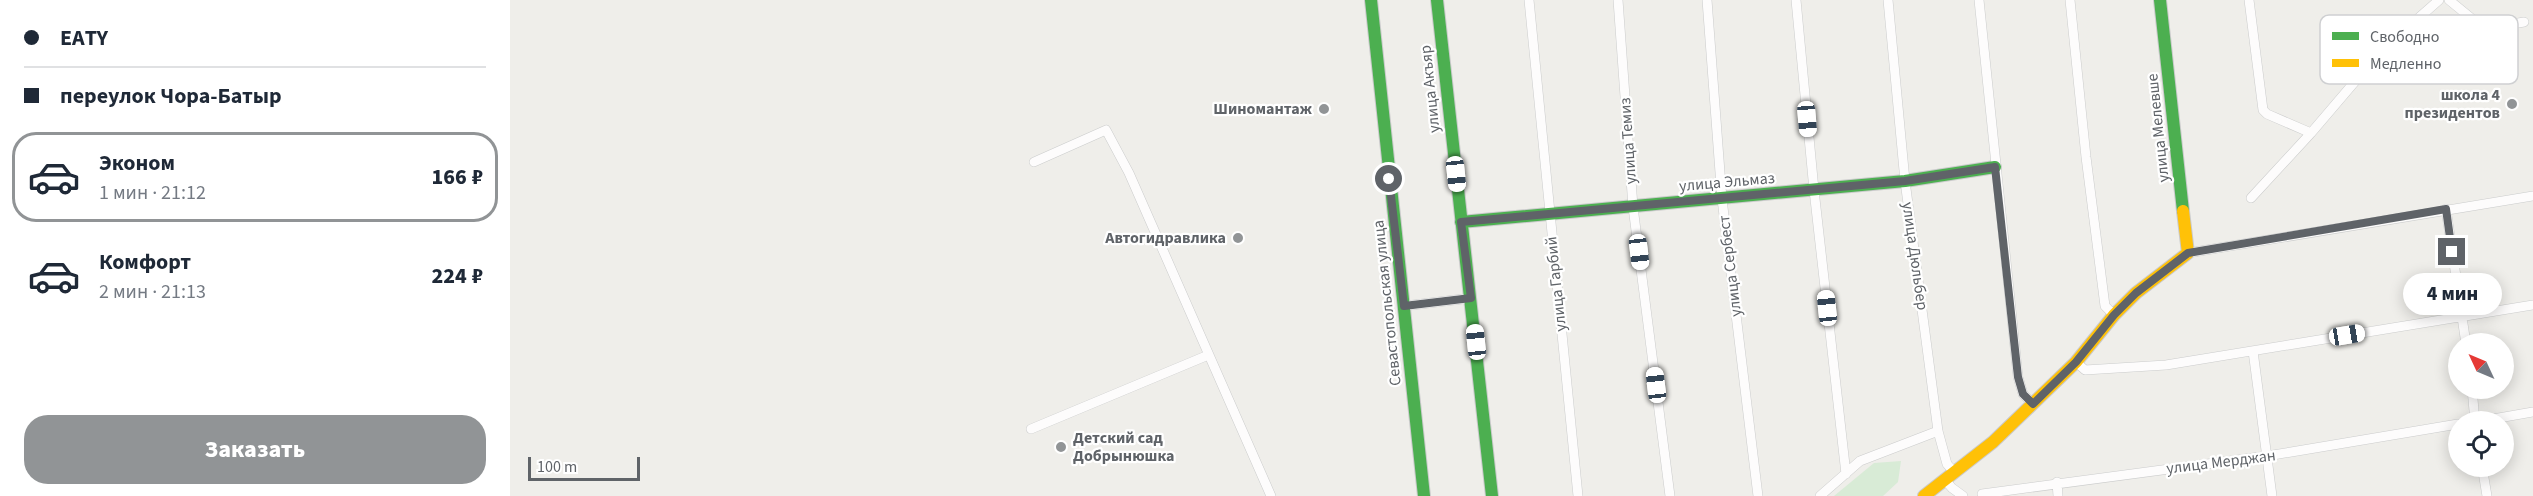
<!DOCTYPE html>
<html lang="ru">
<head>
<meta charset="utf-8">
<style>
	:root { --surface:#fff; --page:#f2f2f3; --text:#1f2937; --muted:#747a83; --line:#e0e1e3; --accent:#919496 }
	body { margin:0; font-family:"Source Sans 3",sans-serif; background:var(--page); color:var(--text); height:100vh; display:flex; flex-direction:column; font-size:22px; white-space:nowrap }
	* { box-sizing:border-box; margin:0 }
	p { font-size:20px; color:var(--muted) }
	.icon { flex:none; width:33px; height:33px; fill:none; stroke:currentColor; stroke-width:2; stroke-linecap:round; stroke-linejoin:round }
	.map { position:relative; flex:1; overflow:hidden }
	.panel { display:flex; flex-direction:column; background:var(--surface); width:510px }
	.panel>* { flex:none }
	.guide { display:grid; align-content:center; height:132px; padding:0 24px; background:var(--surface) }
	.needle { width:39px; rotate:314deg }
	.buttons { position:absolute; left:1938px; top:333px; display:grid; gap:12px }
	.buttons a { display:grid; place-items:center; width:66px; height:66px; border-radius:50%; background:var(--surface); box-shadow:0 3px 15px #0003; font-size:30px }
	.scale { position:absolute; left:18px; bottom:15px; width:112px; box-sizing:border-box; padding-left:6px; border:3px solid #5f6368; border-top:0; font-size:16px; line-height:21px; white-space:nowrap; color:#5f6368; -webkit-text-stroke:4px #fff; paint-order:stroke }
	.end { position:absolute; width:27px; height:27px; margin:-14px; border:8px solid #5f6368; background:#fff; box-shadow:0 0 0 3px #fff }
	.from { border-radius:50% }
	.bubble { position:absolute; height:42px; border-radius:21px; background:var(--surface); box-shadow:0 3px 15px #0003; font-size:20px; font-weight:800; line-height:42px; text-align:center }
	.car { position:absolute; width:18px; height:36px; margin:-18px -9px; border-radius:8px; box-shadow:0 0 4px 2px #0007; background:linear-gradient(#fff 24%,#345 0 40%,#fff 0 76%,#345 0 86%,#fff 0) }
	.guide b { display:flex; align-items:center; gap:21px; height:57px; font-size:22px }
	.guide b+b { border-top:2px solid var(--line) }
	.guide i { width:15px; height:15px; background:var(--text) }
	ul { padding:0; list-style:none }
	li { display:flex; align-items:center; gap:18px; height:90px; margin:0 12px 9px; padding:0 12px; border:3px solid transparent; border-radius:24px }
	li div { flex:1 }
	li b { display:block; font-size:22px }
	li em { font-style:normal; font-weight:800 }
	li.on { border-color:var(--accent) }
	li>.icon { width:54px; height:54px; stroke-width:1.5 }
	.cta { display:flex; gap:12px; margin-top:auto; padding:12px 24px }
	.cta a { flex:1; height:69px; border-radius:24px; background:var(--accent); color:#fff; font-size:24px; font-weight:800; line-height:69px; text-align:center }
	main { display:flex; flex:1; min-height:0 }
	.map>svg:first-child { display:block }
	.green { fill:#d8ebd6 }
	.lines { fill:none; stroke-linecap:round; stroke-linejoin:round }
	.street-casing { stroke:#cbcccc; stroke-width:10 }
	.fast-casing { stroke:#cacacb; stroke-width:14 }
	.slow-casing { stroke:#cacacb; stroke-width:14 }
	.street { stroke:#fdfcfc; stroke-width:9 }
	.fast { stroke:#4caf50; stroke-width:12 }
	.slow { stroke:#ffc107; stroke-width:12 }
	.route { stroke:#5f6368; stroke-width:8 }
	.poi-dot { fill:#919496; stroke:#fff; stroke-width:2 }
	.labels { text-anchor:middle; dominant-baseline:central; stroke-width:4.5; stroke-linejoin:round; paint-order:stroke }
	.street-label { font-size:16px; fill:#5f6368; stroke:#fff }
	.poi-label { font-size:16px; font-weight:bold; fill:#5f6368; stroke:#fff; text-anchor:end }
	.key { fill:#fff; stroke:#cfd0d2; stroke-width:1.5 }
	.key-label { font-size:16px; fill:#5f6368 }
</style>
</head>
<body>
<main>
<section class="panel">
<div class="guide">
<b><i class="from"></i>EАTY</b>
<b><i></i>переулок Чора-Батыр</b>
</div>
<ul>
<li class="on"><svg class="icon" aria-label="car" viewBox="0 0 24 24"><path d="M5 17H2v-5l4-1 3-4h7l3 4 3 1v5h-3M9 17h6M6 11h13"/><circle cx="7" cy="17" r="2"/><circle cx="17" cy="17" r="2"/></svg><div><b>Эконом</b><p>1 мин · 21:12</p></div><em>166 ₽</em></li>
<li><svg class="icon" aria-label="car" viewBox="0 0 24 24"><path d="M5 17H2v-5l4-1 3-4h7l3 4 3 1v5h-3M9 17h6M6 11h13"/><circle cx="7" cy="17" r="2"/><circle cx="17" cy="17" r="2"/></svg><div><b>Комфорт</b><p>2 мин · 21:13</p></div><em>224 ₽</em></li>
</ul>
<div class="cta"><a>Заказать</a></div>
</section>
<div class="map">
<svg width="2023" height="496" viewBox="0 0 2023 496">
	<rect width="100%" height="100%" fill="#efeeea"/>
	<!-- green -->
	<path class="green" d="M1391,461L1388,482L1373,496H1324L1364,463Z"/>
	<g class="lines">
		<!-- street casing -->
		<g class="street-casing">
			<path id="street" d="M1019,0L1068,496
				M1108,0L1123,207L1160,496
				M1197,0L1212,199L1248,496
				M1286,0L1304,190L1336,474
				M1378,0L1395,181L1428,431L1437,464L1445,473
				M1469,0L1508,377L1513,394L1523,404
				M1560,0L1576,157L1595,306L1604,315
				M1739,0L1753,110L1757,114L1801,133
				M1939,0L1972,27L1979,28L2014,22
				M524,162L596,130L619,173L761,496
				M1741,198L1801,133L1871,51L1929,0
				M1936,209L1956,344
				M1678,253L2023,196
				M894,306L961,298
				M1743,351L1762,496
				M1566,362L1575,370L1656,365L2023,305
				M1962,388L1965,422
				M1966,422L2023,412
				M521,429L696,356
				M1972,466L1977,496
				M1435,480L1442,488L1453,496
				M1547,482L1548,496
				M1472,494L1757,456L1948,424
				M1310,496L1350,461L1428,431"/>
		</g>
		<!-- fast casing -->
		<g class="fast-casing">
			<path id="fast" d="M861,0L914,496
				M927,0L982,496
				M1650,0L1673,211
				M951,222L1395,181L1485,167"/>
		</g>
		<!-- slow casing -->
		<g class="slow-casing">
			<path id="slow" d="M1414,496L1483,442L1566,362L1604,315L1626,293L1678,253L1673,211"/>
		</g>
		<!-- street -->
		<use href="#street" class="street"/>
		<!-- fast -->
		<use href="#fast" class="fast"/>
		<!-- slow -->
		<use href="#slow" class="slow"/>
	</g>
	<g class="lines">
		<!-- route -->
		<path class="route" d="M879,179L894,306L961,298L951,222L1395,181L1485,167L1508,377L1513,394L1523,404L1566,362L1604,315L1626,293L1678,253L1936,209L1942,252"/>
	</g>
	<!-- markers -->
	<g class="poi-dot">
		<circle cx="2002" cy="104" r="6"/>
		<circle cx="814" cy="109" r="6"/>
		<circle cx="728" cy="238" r="6"/>
		<circle cx="551" cy="447" r="6"/>
	</g>
	<g class="labels">
		<!-- street labels -->
		<g class="street-label">
			<text transform="translate(920 89) rotate(-96)">улица Акъяр</text>
			<text transform="translate(1648 128) rotate(-96)">улица Мелевше</text>
			<text transform="translate(1118 141) rotate(-94)">улица Темиз</text>
			<text transform="translate(1217 182) rotate(-5)">улица Эльмаз</text>
			<text transform="translate(1405 256) rotate(82)">улица Дюльбер</text>
			<text transform="translate(1220 266) rotate(-97)">улица Сербест</text>
			<text transform="translate(1046 284) rotate(-96)">улица Гарбий</text>
			<text transform="translate(877 303) rotate(-96)">Севастопольская улица</text>
			<text transform="translate(1711 462) rotate(-7)">улица Мерджан</text>
		</g>
		<!-- poi labels -->
		<g class="poi-label">
			<text x="1990" y="95">школа 4<tspan x="1990" dy="18">президентов</tspan></text>
			<text x="802" y="109">Шиномантаж</text>
			<text x="716" y="238">Автогидравлика</text>
			<text x="563" y="438" text-anchor="start">Детский сад<tspan x="563" dy="18">Добрынюшка</tspan></text>
		</g>
	</g>
	<!-- legend -->
	<rect x="1810" y="15" width="198" height="69" rx="9" class="key"/>
	<rect x="1822" y="32" width="27" height="8" fill="#4caf50"/>
	<rect x="1822" y="59" width="27" height="8" fill="#ffc107"/>
	<g class="key-label">
		<text x="1860" y="42">Свободно</text>
		<text x="1860" y="69">Медленно</text>
	</g>
</svg>
<div class="buttons">
<a><svg class="needle" viewBox="-14 -14 28 28"><path d="M0-13l5 13h-10z" fill="#e53935"/><path d="M0 13l5-13h-10z" fill="#747a83"/></svg></a>
<a><svg class="icon" aria-label="locate" viewBox="0 0 24 24"><circle cx="12" cy="12" r="6"/><path d="M12 2v4M12 18v4M2 12h4M18 12h4"/></svg></a>
</div>
<div class="scale">100 m</div>
<i class="end from" style="left:879px;top:179px"></i>
<i class="end" style="left:1942px;top:252px"></i>
<div class="bubble" style="left:1893px;top:273px;width:99px">4 мин</div>
<i class="car" style="left:1297px;top:119px;rotate:175deg"></i>
<i class="car" style="left:946px;top:174px;rotate:174deg"></i>
<i class="car" style="left:1129px;top:252px;rotate:173deg"></i>
<i class="car" style="left:1317px;top:308px;rotate:354deg"></i>
<i class="car" style="left:1837px;top:335px;rotate:81deg"></i>
<i class="car" style="left:966px;top:342px;rotate:354deg"></i>
<i class="car" style="left:1146px;top:385px;rotate:353deg"></i>
</div>
</main>
</body>
</html>
